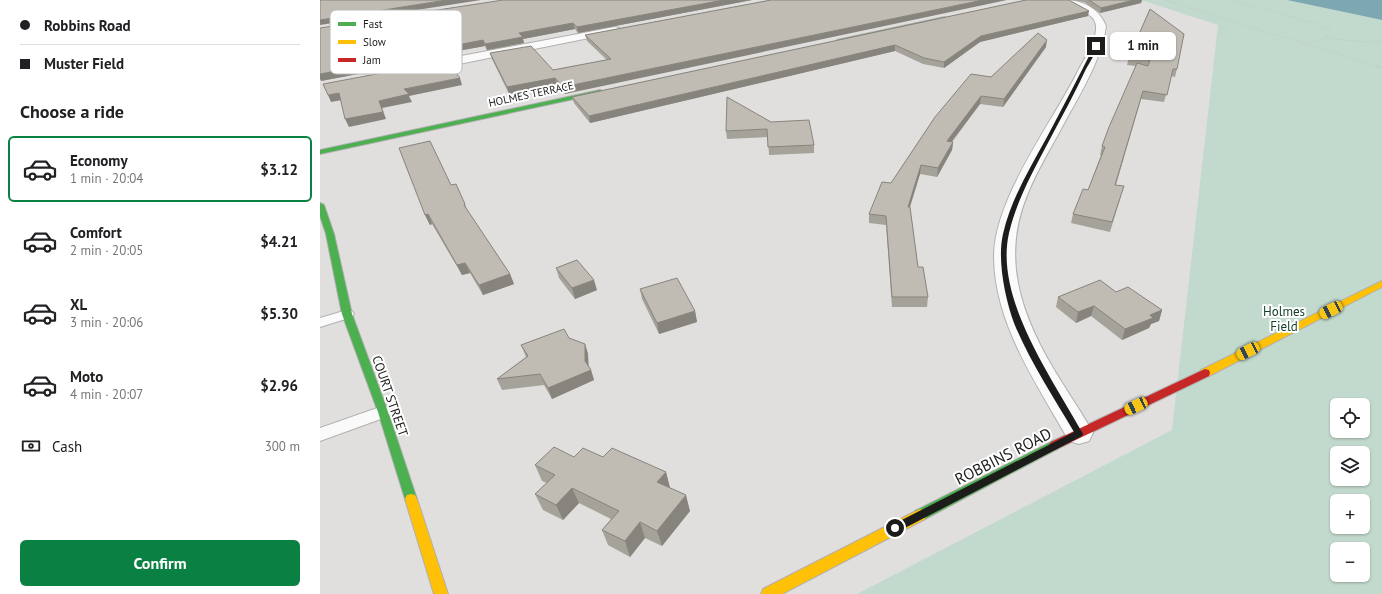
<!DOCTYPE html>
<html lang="en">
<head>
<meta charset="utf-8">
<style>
	:root { --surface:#fff; --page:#f6f6f6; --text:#202124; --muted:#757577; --line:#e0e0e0; --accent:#0b8043 }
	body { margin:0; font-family:"PT Sans",sans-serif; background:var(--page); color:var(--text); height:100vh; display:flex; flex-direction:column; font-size:15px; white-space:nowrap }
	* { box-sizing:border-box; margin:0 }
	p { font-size:13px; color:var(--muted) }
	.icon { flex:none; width:22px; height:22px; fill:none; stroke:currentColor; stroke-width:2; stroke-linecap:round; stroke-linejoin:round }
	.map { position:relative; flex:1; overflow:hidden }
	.side { display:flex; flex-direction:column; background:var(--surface); width:320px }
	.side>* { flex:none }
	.top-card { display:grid; align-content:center; height:88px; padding:0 20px; background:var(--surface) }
	.tools { position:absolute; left:1010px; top:398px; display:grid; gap:8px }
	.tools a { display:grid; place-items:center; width:40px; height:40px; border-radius:6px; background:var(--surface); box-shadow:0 1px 3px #0004; font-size:20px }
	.end { position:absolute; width:18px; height:18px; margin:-9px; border:5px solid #1c1c1b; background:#fff; box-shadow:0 0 0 2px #fff }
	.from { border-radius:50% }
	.bubble { position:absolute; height:28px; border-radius:6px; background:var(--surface); box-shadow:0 1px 3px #0004; font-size:13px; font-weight:700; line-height:28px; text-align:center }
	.car { position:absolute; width:12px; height:24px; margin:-12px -6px; border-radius:5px; box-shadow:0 0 3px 1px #0007; background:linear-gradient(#f5c518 24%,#345 0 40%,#f5c518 0 76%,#345 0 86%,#f5c518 0) }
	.top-card b { display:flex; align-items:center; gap:14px; height:38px; font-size:15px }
	.top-card b+b { border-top:1px solid var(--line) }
	.top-card i { width:10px; height:10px; background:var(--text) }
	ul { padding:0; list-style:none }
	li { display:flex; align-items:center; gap:12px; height:66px; margin:0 8px 6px; padding:0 12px; border:2px solid transparent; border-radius:6px }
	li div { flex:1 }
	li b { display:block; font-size:15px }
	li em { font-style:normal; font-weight:700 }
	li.on { border-color:var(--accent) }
	li>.icon { width:36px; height:36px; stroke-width:1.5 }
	h2 { padding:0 20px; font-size:18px; line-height:48px }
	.pay { display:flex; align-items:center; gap:10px; height:44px; padding:0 20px; font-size:15px }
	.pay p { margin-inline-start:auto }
	.primary-button { display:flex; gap:8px; margin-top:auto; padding:8px 20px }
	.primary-button a { flex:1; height:46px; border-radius:6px; background:var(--accent); color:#fff; font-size:16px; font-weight:700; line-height:46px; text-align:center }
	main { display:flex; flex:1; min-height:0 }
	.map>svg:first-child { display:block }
	.green { fill:#c2dacd; fill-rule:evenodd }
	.water { fill:#7da8b1 }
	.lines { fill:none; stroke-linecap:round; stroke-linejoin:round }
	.lane-casing { stroke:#b1b0af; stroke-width:2 }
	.street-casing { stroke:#b1b0af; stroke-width:2 }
	.fast-casing { stroke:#b1b0af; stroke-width:2 }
	.slow-casing { stroke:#b1b0af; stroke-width:2 }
	.jam-casing { stroke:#b1b0af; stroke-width:2 }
	.path-far1 { stroke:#c0bfbf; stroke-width:1; stroke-dasharray:0.5 1.5; stroke-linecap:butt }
	.path { stroke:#c0bfbf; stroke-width:1.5; stroke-dasharray:0.5 2; stroke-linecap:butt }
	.lane { fill:#fafafa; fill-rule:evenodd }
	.street { fill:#fafafa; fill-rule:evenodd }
	.fast { fill:#4caf50; fill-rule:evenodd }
	.slow { fill:#ffc107; fill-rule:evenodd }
	.jam { fill:#c62828; fill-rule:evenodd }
	.wall { fill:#a5a29a }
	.shaded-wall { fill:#86847d }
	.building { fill:#c0bcb3; stroke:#86847d }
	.route { fill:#1c1c1b }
	.labels { text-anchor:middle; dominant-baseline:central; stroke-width:4; stroke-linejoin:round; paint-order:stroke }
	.far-street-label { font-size:11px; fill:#1c1c1b; stroke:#fff }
	.park-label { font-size:13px; fill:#113d2b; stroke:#fff }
	.street-label { font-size:13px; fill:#1c1c1b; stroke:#fff }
	.near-street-label { font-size:16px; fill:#1c1c1b; stroke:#fff }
	.key { fill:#fff; stroke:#bbb; stroke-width:1 }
	.key-label { font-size:11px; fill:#1c1c1b }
</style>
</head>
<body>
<main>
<section class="side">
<div class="top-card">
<b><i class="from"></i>Robbins Road</b>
<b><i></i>Muster Field</b>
</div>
<h2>Choose a ride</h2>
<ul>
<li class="on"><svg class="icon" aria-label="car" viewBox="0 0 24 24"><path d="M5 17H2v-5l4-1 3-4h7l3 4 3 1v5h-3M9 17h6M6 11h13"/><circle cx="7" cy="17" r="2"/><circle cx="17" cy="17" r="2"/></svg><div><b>Economy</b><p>1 min · 20:04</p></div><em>$3.12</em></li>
<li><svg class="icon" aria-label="car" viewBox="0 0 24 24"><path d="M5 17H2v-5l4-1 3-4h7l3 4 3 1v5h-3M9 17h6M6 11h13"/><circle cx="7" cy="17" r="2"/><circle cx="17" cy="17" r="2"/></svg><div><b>Comfort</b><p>2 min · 20:05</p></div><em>$4.21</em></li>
<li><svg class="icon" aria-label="car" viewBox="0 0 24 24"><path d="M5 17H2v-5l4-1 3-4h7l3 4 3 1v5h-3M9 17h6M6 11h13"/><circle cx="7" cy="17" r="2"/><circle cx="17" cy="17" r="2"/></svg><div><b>XL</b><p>3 min · 20:06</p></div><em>$5.30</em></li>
<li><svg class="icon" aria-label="car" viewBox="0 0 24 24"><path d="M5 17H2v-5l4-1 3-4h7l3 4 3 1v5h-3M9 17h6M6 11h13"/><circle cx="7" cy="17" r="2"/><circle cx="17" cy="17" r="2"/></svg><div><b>Moto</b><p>4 min · 20:07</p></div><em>$2.96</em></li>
</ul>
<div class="pay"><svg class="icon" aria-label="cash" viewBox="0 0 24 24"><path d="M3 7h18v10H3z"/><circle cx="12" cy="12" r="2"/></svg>Cash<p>300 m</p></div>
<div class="primary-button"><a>Confirm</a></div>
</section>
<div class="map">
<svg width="1062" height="594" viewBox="0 0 1062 594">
	<rect width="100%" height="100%" fill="#e0dfde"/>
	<!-- green -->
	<path class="green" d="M821,0H967L1062,20V594H537L852,430L898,25ZM1017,405H1043V431H1017ZM1017,453H1043V479H1017ZM1017,501H1043V527H1017ZM1017,549H1043V575H1017Z"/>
	<!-- water -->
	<path class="water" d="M967,0H1062V20Z"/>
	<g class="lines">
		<!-- lane casing -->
		<g class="lane-casing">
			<path id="lane" d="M27,310L32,311L34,314L32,317L0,327V318Z
				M63,406L69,408L71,412L69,416L0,441V428Z"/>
		</g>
		<!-- street casing -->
		<g class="street-casing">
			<path id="street" d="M744,0C762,0 779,8 786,26C782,61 756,100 740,131C729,151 717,171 708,193C681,256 700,312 733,368C746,390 761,411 773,433L769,441L759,444L749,441C717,384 675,325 674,258C673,200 732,123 758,71C764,59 777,41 776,26C775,11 752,9 744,0Z
				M295,27L299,28L300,30L299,32L99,72L93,68L99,64Z"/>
		</g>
		<!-- fast casing -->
		<g class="fast-casing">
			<path id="fast" d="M625,17L626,19L519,41L517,40Z
				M280,90L282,91V93L0,154V150Z
				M0,203L4,205L14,234L32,314L68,412L97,499L95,503L91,504L87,503L85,499L58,412L22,314L6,234L0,216Z
				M735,440L739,442L741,445L739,448L605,519L600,521L595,519L594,515L595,511Z"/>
		</g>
		<!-- slow casing -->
		<g class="slow-casing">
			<path id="slow" d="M1062,281V287L889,376H881L880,373L881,370Z
				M91,494L95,495L97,499L128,594H114L85,499L87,495Z
				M600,509L605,511L606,515L605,519L462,594H441L443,589Z"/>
		</g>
		<!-- jam casing -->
		<g class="jam-casing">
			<path id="jam" d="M885,369L889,370L890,373L889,376L739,448L735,450L731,448L729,445L731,442Z"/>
		</g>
		<!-- path-far1 -->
		<path class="path-far1" d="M844,0L1060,67
			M912,0L994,23L1010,30L1006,38L985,43
			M1006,38L1044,42L1062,41"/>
		<!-- path -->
		<path class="path" d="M1056,66L1062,68"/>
		<!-- lane -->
		<use href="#lane" class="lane"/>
		<!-- street -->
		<use href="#street" class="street"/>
		<!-- fast -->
		<use href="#fast" class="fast"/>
		<!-- slow -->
		<use href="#slow" class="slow"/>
		<!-- jam -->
		<use href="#jam" class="jam"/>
	</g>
	<!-- wall -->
	<path class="wall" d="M183,0H432L258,33L255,29L203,39L204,43L167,50L165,46L121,54L122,58L1,81Z
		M451,0L245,94L237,84L189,94L172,59L170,53L233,70L287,60L267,41L265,35Z
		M706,0L768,16L660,42L624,68L603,64L575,51L270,123L254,103L252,97Z
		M752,0H822L821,3L780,13L764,2Z
		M830,9L857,69L855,77L851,76L844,102L821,99L796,185L801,196L790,232L751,223L753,214L768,190L781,155H780L782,146L816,66L807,65L809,57Z
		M726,47L683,107L660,104L632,142H633L632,150L617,177L600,174L590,207L598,267L608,297L607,307H572L566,225L549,223V214L571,183L671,77Z
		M451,122L494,145V153L449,155L448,137L407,139L406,131Z
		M131,185L145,204L148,212L190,274L194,284L163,295L150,273L142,275L112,224L110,225L105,215Z
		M236,268L277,290L255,299L239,278Z
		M320,289L375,311L377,322L339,334L322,299Z
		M796,292L842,310L839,321L831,324L829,328L802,340L771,316L756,323L736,307L738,297Z
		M249,338L265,344L268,354V366L271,370L274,380L232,399L224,385L182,390L177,379L206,357L201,345Z
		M254,457H283L346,472L350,488L370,511L342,546L325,538L310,557L288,545L282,530L291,519L259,503L243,520L223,510L215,494L227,483L222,481L215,465Z"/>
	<!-- shaded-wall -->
	<path class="shaded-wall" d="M127,0H161L0,25V20Z
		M404,0H432L258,33L257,27Z
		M663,0H687L245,94L243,87Z
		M814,0H822L821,3L780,13L781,8Z
		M769,11L768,16L660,42L624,68V62L661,36Z
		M253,23L255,29L203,39L204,43L167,50L165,44L199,33Z
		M163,40L165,46L121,54L122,58L1,81L0,79V74L117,49Z
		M727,40L726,47L683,107L684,99Z
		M575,45V51L270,123L269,116Z
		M140,78L142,85L89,96L92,102L62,108L66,119L29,127L25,119L59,101L84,89Z
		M235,78L237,84L189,94L187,87Z
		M19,93L22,100L11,102L8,95Z
		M661,96L660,104L626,149L627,141Z
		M633,142L632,150L617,177L618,168Z
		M601,165L600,174L587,216L588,207Z
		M108,214L112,224L110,225L105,215Z
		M145,263L150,273L142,275L137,265Z
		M190,274L194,284L163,295L159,285Z
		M274,280L277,290L255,299L252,288Z
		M774,306L771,316L756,323L758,312Z
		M842,310L839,321L831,324L829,328L802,340L805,329L830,315Z
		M375,311L377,322L339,334L337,323Z
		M265,344L268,354L269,371L271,370L274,380L232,399L228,388L265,361Z
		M346,472L350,488L342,498L337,482Z
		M252,488L259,503L243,520L236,505Z
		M366,495L370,511L342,546L337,531Z
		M320,522L325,538L310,557L305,541Z"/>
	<!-- building -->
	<path class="building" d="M0,0H127L0,20Z
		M183,0H404L257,27L253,23L199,33L203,37L165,44L163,40L117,49L120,52L0,74V28Z
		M451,0H663L243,87L235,78L187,87L170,53L211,46L233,70L291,59L265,35Z
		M706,0H749L769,11L661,36L624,62L604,58L575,45L269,116L252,97Z
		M769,0H814L781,8Z
		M830,9L864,34L857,69H853L847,95L823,91L795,185L804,186L792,222L753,214L763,189L768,190L785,147L782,146L789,127L817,63L828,66L830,60L809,57Z
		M718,33L727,40L684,99L661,96L627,141L633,142L618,168L601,165L588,207H590L598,267H603L608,297H572L566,216L549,214L562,182L571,183L615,117L651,74L671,77Z
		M126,61L140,78L84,89L89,94L59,101L63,112L25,119L19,93L8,95L3,84Z
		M407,97L451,122L489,120L494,145L448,147L447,129L406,131Z
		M110,141L131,185L136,184L145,204L144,205L190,274L159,285L145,263L137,265L108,214L105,215L79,148Z
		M257,260L274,280L252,288L236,268Z
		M357,278L375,311L337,323L320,289Z
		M780,280L796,292L808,287L842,310L830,315L833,318L805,329L774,306L758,312L738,297Z
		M244,329L249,338L265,344V361L271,370L228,388L220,374L177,379L208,356L201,345Z
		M234,447L254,457L263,448L283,457L292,448L346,472L337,482L366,495L337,531L320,522L305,541L282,530L299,511L252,488L236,505L215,494L235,475L215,465Z"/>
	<!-- route -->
	<path class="route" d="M777,45C776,53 770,62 766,69C755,93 742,116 730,139C714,170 697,199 689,233C674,299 733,379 763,434L762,436L579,531H572V525L754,432C734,398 709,360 694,323C685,299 677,259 683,234C691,199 710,168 727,137C743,107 759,76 774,46Z"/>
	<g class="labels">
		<!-- far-street labels -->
		<g class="far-street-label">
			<text transform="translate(211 94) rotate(-12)">HOLMES TERRACE</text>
		</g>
		<!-- park labels -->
		<g class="park-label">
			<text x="964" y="311">Holmes<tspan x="964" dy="15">Field</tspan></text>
		</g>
		<!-- street labels -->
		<g class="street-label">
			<text transform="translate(70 396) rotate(71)">COURT STREET</text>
		</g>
		<!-- near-street labels -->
		<g class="near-street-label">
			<text transform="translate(683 456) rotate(-27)">ROBBINS ROAD</text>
		</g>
	</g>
	<!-- legend -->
	<rect x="10" y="10" width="132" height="64" rx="6" class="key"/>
	<rect x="18" y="22" width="18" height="4" fill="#4caf50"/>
	<rect x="18" y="40" width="18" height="4" fill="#ffc107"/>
	<rect x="18" y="58" width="18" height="4" fill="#c62828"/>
	<g class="key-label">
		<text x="43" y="28">Fast</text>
		<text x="43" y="46">Slow</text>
		<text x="43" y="64">Jam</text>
	</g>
</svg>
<div class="tools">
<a><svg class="icon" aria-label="locate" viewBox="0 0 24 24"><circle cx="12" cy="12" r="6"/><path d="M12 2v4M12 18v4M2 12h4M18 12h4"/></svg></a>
<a><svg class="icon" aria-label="layers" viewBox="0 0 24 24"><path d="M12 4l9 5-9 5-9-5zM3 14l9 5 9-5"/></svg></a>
<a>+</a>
<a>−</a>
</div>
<i class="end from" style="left:575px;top:528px"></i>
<i class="end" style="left:776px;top:46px"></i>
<div class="bubble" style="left:790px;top:32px;width:66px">1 min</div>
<i class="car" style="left:1011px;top:310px;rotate:243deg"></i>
<i class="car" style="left:928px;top:351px;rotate:243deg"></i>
<i class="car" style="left:816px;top:406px;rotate:245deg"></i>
</div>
</main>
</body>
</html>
